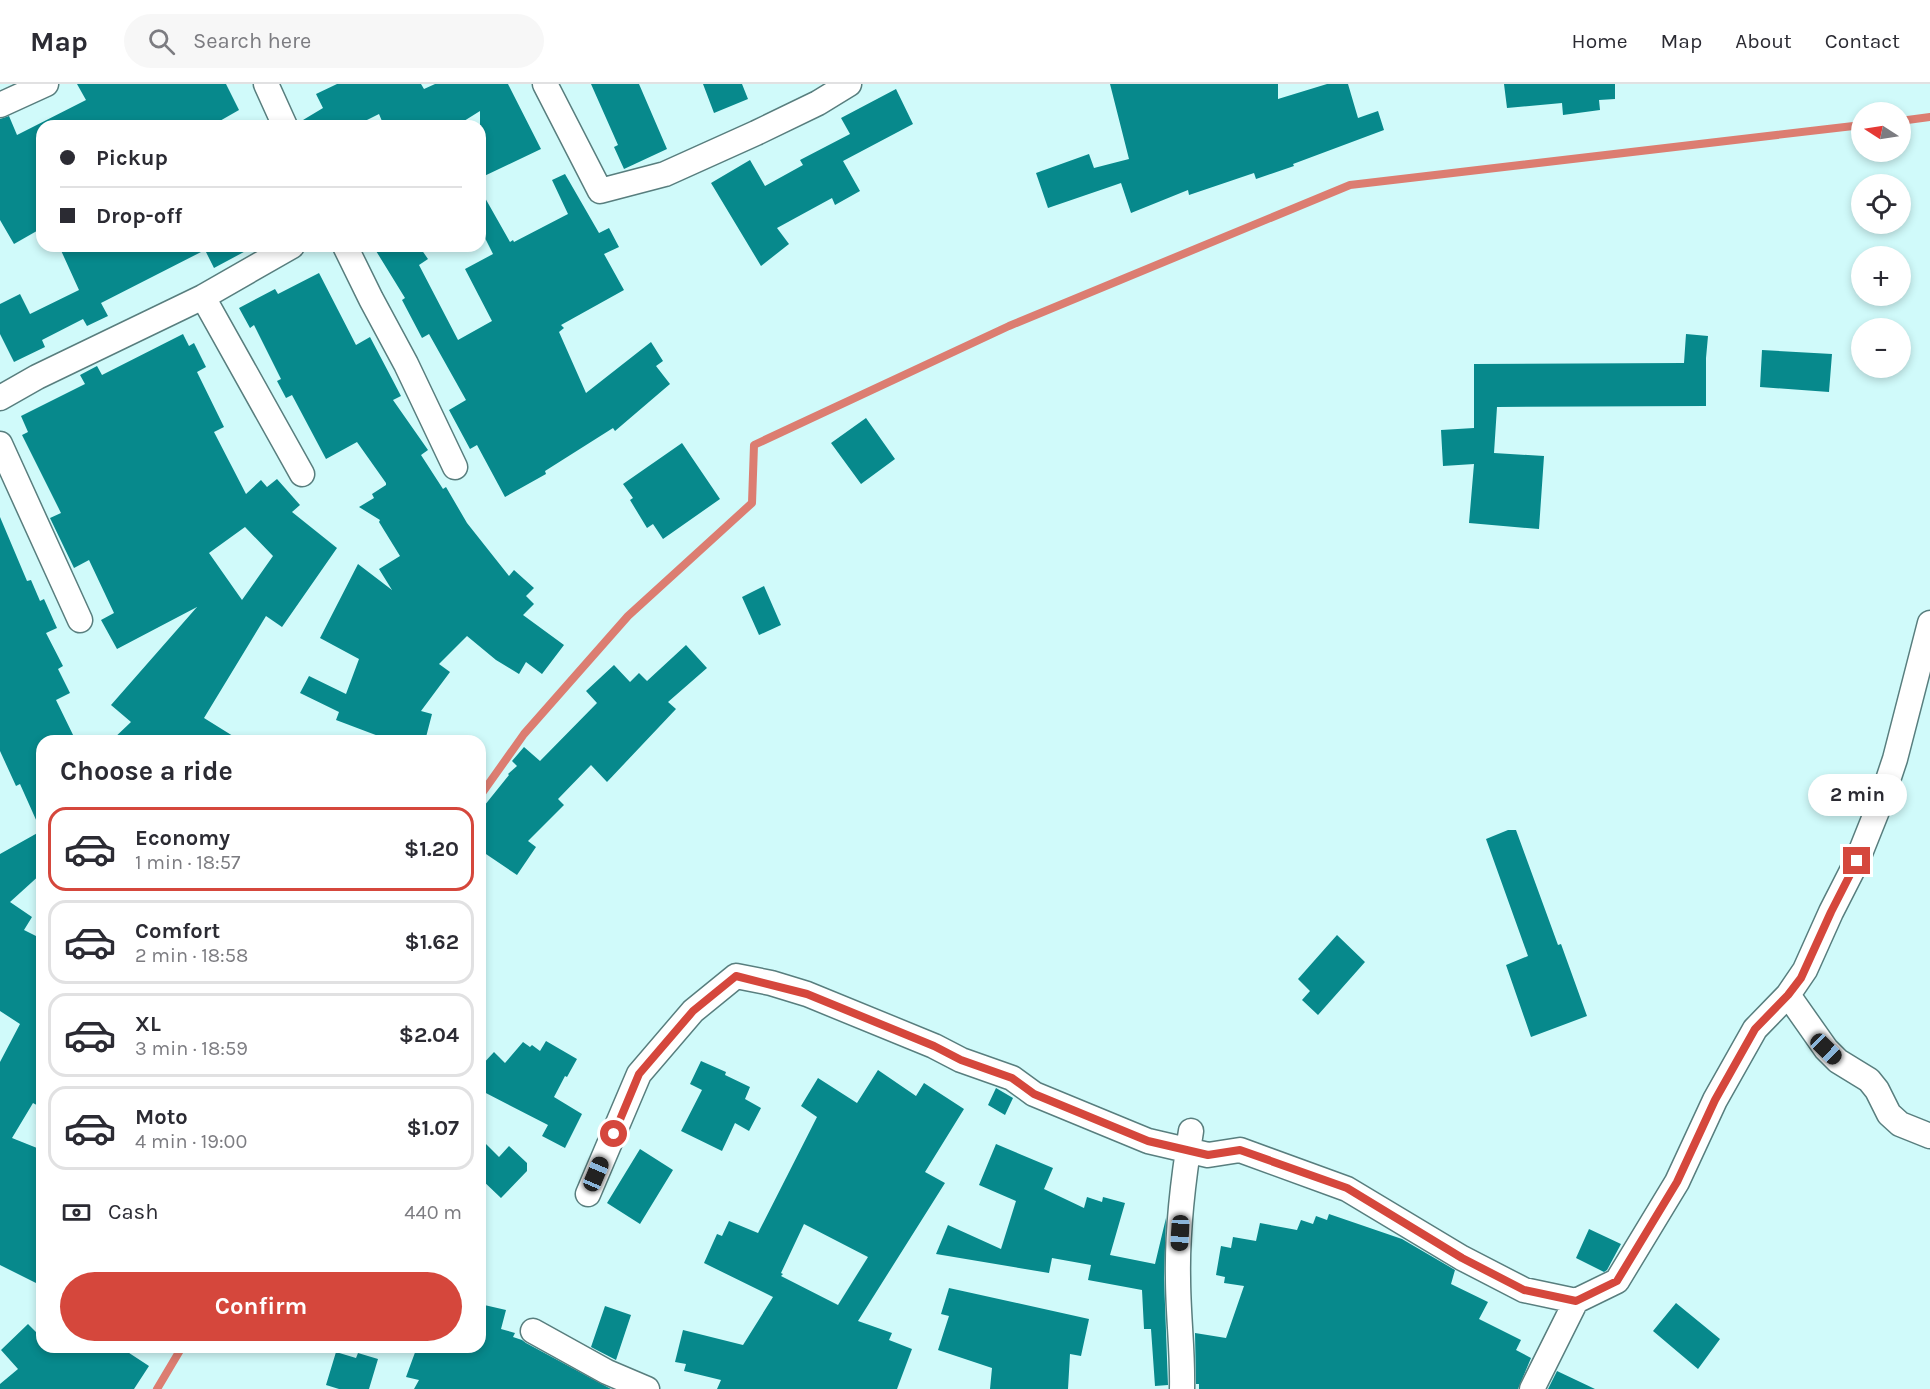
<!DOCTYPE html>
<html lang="en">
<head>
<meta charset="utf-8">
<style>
	:root { --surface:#fff; --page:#f7f7f7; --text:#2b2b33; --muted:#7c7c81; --line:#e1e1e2; --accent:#d5473c }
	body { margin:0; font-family:Karla,sans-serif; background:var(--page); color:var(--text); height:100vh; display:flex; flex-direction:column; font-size:22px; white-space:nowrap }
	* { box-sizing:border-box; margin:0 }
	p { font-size:20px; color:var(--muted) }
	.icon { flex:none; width:33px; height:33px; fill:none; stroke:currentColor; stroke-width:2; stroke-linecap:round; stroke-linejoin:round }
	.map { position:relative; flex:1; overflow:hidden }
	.drawer { position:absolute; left:36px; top:651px; width:450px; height:618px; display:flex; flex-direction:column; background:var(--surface); border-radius:18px; box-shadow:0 3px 9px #0003 }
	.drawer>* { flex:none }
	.banner { position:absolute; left:36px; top:36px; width:450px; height:132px; border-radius:18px; box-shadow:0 3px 9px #0003; display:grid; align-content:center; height:132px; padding:0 24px; background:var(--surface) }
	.needle { width:39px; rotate:282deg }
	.buttons { position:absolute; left:1851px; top:18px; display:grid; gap:12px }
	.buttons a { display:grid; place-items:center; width:60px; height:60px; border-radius:50%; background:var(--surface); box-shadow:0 3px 9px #0003; font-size:30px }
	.end { position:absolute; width:27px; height:27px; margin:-14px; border:8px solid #d5473c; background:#fff; box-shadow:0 0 0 3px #fff }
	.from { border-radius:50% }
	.bubble { position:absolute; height:42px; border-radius:21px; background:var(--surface); box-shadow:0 3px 9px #0003; font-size:20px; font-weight:700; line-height:42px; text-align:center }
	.car { position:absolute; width:18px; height:36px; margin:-18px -9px; border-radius:8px; box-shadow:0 0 4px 2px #0007; background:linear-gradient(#222 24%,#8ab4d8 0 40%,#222 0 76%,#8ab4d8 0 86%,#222 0) }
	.banner b { display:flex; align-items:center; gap:21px; height:57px; font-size:22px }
	.banner b+b { border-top:2px solid var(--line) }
	.banner i { width:15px; height:15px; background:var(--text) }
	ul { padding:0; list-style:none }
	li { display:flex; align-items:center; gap:18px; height:84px; margin:0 12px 9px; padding:0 12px; border:3px solid var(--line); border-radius:18px }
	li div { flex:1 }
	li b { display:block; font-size:22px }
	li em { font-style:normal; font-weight:700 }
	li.on { border-color:var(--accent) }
	li>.icon { width:54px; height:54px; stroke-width:1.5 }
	h2 { padding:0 24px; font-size:27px; line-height:72px }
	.pay { display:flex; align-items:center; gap:15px; height:66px; padding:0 24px; font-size:22px }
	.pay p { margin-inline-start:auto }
	.primary-button { display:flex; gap:12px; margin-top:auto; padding:12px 24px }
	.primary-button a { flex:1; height:69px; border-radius:36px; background:var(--accent); color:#fff; font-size:24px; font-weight:700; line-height:69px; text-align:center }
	header { display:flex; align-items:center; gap:36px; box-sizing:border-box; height:84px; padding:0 30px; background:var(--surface); border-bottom:2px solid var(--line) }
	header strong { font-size:28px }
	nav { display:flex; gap:33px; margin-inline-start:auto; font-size:21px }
	.search { width:420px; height:54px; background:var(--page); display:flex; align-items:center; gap:15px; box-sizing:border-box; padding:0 21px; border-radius:33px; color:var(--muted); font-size:22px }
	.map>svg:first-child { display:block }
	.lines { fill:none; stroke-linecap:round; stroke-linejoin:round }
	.stream { stroke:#dc7d71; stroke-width:8 }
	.building { fill:#07898c; fill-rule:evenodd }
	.street-casing { stroke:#587e7e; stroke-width:27 }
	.street { stroke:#fff; stroke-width:24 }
	.route { stroke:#d5473c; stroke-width:8 }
</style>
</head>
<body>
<header>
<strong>Map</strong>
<div class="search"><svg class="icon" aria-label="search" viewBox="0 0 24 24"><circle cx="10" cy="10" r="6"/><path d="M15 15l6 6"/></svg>Search here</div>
<nav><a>Home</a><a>Map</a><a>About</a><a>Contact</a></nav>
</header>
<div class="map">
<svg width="1930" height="1305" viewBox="0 0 1930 1305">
	<rect width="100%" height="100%" fill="#d0fafa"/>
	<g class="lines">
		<!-- stream -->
		<path class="stream" d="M1900,37L1930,33
			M480,712L524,650L628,532L752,419L754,361L1009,242L1350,101L1862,41
			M157,1305L182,1263"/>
	</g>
	<!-- building -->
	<path class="building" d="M77,0H226L239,26L211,42H42V144L14,160L0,136V35L9,32L17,51L86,16Z
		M337,0H421L424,5L435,0H508L541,65L480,94V27L456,42H384L379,30L355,42H299L298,39L323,24L316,10Z
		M591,0H639L667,65L624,85L614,63L618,61Z
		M703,0H742L748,15L714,29Z
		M1110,0H1278V15L1327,0H1348L1358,34L1378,27L1384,46L1293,80L1294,82L1256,95L1254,89L1189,111L1188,106L1131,129L1121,99L1048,124L1036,89L1089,70L1094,84L1129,75Z
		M1504,0H1615V15L1599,16L1600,26L1563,31L1562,19L1507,24Z
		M896,5L913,40L843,77L860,107L835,121L832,114L777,144L789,160L761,182L711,99L750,76L765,102L803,81L800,76L850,50L841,34Z
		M565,90L599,149L609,144L619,163L604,170L624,206L561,241L564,244L559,248L586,309L651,258L663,277L656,282L670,300L615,347L613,344L545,387L546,390L505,413L477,361L470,365L449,326L466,316L429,250L422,254L402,216L405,214L373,162H419L428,175L419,181L458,256L492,237L465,185L493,170L480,144V105L510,158L513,156L514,158L568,130L552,96Z
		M59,162H255L214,184L205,166L101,219L108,232L87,242L83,235L42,256L45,263L14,278L0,250V220L20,210L30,230L79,206Z
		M319,189L356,261L370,253L401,312L393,316L428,366L421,371L443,405L446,403L467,439L509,492L514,486L534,504L526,512L534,520L523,531L564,561L542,590L526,578L519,590L496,576L467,552L439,580L450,588L421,627L432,630L425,657H380L381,653L336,636L339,628L300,609L309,592L346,610L359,575L320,554L358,480L392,506L379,485L400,472L379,438L380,436L359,423L374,414L372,410L386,401V399L357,358L326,375L292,311L286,314L277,297L281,295L254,241L250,244L239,224L275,205L278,210Z
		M183,250L189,262L194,259L206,283L197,288L224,343L214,348L246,410L261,396L267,403L277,395L300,421L292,428L337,464L282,543L266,532L204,634L241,657H111L131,638L111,621L197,523L117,565L101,536L114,529L89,476L74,484L50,434L61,429L22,351L28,348L21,332L85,300L80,291L97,282L102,291ZM245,443L273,472L242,516L209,469Z
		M1686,250L1708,252L1706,274V322L1497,323L1494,369L1544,372L1539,445L1469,439L1474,380L1443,382L1441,346L1474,344V280L1684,279Z
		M1762,266L1832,270L1829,308L1760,303Z
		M866,334L895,375L861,400L831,359Z
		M682,359L720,415L663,455L653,440L647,444L630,416L633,414L623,400Z
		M0,433L27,497L31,496L40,517L44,515L57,544L46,549L63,582L58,585L70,609L56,616L76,657H42V789L10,818L32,833L24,846L42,855V1024L33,1019L12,1054L42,1066V1202L0,1181V978L20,940L0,927V770L41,747L20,700L16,702L0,667Z
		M764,502L781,541L759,551L742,513Z
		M686,561L707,584L668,618L676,625L607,698L591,681L558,715L564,721L528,757L536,763L517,791L480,766V727L509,691L508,690L517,682L512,677L524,663L540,677L597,619L586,607L614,581L630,598L639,589L647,597Z
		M1508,746H1516L1558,861L1561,860L1587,932L1531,953L1506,881L1528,872L1486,755Z
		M1337,851L1365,878L1318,931L1302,916L1310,907L1298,895Z
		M546,957L577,975L567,993L565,992L554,1013L582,1030L565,1064L542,1052L548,1041L480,1006V983L494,968L505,979L523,958L530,963L532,961L540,967Z
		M701,977L726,988L725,991L750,1003L745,1015L761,1024L749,1047L735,1039L722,1067L681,1047L702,1006L690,1000Z
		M878,986L916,1012L924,999L964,1025L925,1088L945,1099L858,1237L892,1249L889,1256L912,1265L897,1305H717L721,1296L684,1287L686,1280L675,1278L683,1246L743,1261L773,1213L704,1179L717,1150L722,1152L729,1137L758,1149L817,1033L801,1022L818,994L857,1019ZM804,1140L868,1173L838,1221L781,1192L783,1190L781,1189Z
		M996,1004L1013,1014L1005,1031L988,1021Z
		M480,1054L499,1073L509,1062L527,1079V1087L501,1114L480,1094Z
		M996,1060L1053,1084L1044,1105L1084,1124L1087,1113L1102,1118L1103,1113L1125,1119L1110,1171L1155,1180L1166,1134L1164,1194L1168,1301L1155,1302L1151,1245H1144L1142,1206L1088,1196L1091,1181L1052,1174L1049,1189L936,1170L948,1141L1001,1165L1016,1117L979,1101Z
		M640,1065L673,1086L640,1140L607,1119Z
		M1329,1130L1402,1155L1455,1186L1451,1200L1488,1218L1479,1235L1521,1256L1516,1266L1531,1274L1518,1305H1199V1300H1196L1195,1249L1226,1254L1244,1202L1224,1199L1225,1193L1216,1191L1221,1162L1231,1164L1233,1153L1256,1157L1260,1139L1297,1146L1301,1136L1313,1140L1316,1132L1327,1136Z
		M1589,1145L1621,1160L1607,1186L1604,1188L1576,1174Z
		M949,1204L1089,1235L1081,1272L1070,1270L1068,1305H990L992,1284L938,1266L949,1232L941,1230Z
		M1676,1219L1720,1255L1698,1285L1653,1247Z
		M480,1220L506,1226L501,1245L515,1249L513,1253L522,1256L526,1259L611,1305H414L419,1296L406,1293L417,1263H480Z
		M605,1222L631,1231L616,1276L591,1263Z
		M28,1240L42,1254V1263H120L149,1282L134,1305H0V1300L18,1285L1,1266Z
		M336,1268L356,1274L358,1269L378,1275L369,1305H339L326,1301Z
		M1557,1287L1595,1305H1548Z"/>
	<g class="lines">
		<!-- street casing -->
		<g class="street-casing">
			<path id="street" d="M266,0L285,42
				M545,0L600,107L665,90L756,49L818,19L849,0
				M0,21L46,0
				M345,162L371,215L406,280L455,383
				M203,213L302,390
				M0,314L37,293L203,213L292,162
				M0,360L80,536
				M1788,911L1826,965L1838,977L1869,996L1877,1006L1889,1030L1900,1040L1930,1052
				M588,1110L639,990L693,927L736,892L771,899L807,910L934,962L961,976L1012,994L1034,1010L1148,1057L1208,1071L1240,1066L1347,1105L1462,1174L1524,1206L1576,1217
				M533,1247L607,1288L647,1305
				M1182,1305C1183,1268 1178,1231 1178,1194C1177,1146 1183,1096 1191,1047
				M1532,1305L1576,1217L1617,1197L1677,1098L1715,1016L1755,945L1788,911L1805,886L1831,828L1857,777L1881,717L1895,675L1930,539"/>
		</g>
		<!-- street -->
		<use href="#street" class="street"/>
	</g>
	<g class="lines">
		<!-- route -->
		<path class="route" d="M614,1050L639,990L693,927L736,892L807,910L934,962L961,976L1012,994L1034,1010L1148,1057L1208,1071L1240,1066L1347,1104L1462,1174L1524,1206L1576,1217L1617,1197L1677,1098L1715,1016L1755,945L1788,911L1801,894L1831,828L1857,777"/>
	</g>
</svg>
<div class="buttons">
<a><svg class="needle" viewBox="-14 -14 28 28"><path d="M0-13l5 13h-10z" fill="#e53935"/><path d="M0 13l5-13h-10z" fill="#7c7c81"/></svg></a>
<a><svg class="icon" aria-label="locate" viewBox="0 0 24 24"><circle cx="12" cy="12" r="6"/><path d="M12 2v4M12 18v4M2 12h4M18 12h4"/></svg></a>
<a>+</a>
<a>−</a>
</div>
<i class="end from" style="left:614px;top:1050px"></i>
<i class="end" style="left:1857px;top:777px"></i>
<div class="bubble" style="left:1808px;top:690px;width:99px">2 min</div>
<i class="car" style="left:1826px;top:965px;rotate:134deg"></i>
<i class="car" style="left:596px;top:1090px;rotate:23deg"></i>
<i class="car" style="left:1180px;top:1149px;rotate:183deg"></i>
<div class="banner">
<b><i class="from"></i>Pickup</b>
<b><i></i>Drop-off</b>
</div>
<section class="drawer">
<h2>Choose a ride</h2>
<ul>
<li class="on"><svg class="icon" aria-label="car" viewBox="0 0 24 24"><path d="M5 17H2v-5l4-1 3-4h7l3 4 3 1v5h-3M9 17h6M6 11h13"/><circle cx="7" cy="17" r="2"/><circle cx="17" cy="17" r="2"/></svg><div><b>Economy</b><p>1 min · 18:57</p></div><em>$1.20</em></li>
<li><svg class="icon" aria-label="car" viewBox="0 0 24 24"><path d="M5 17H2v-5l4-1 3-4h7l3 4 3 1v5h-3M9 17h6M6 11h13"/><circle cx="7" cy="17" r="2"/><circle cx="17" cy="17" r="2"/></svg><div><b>Comfort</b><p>2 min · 18:58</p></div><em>$1.62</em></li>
<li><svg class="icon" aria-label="car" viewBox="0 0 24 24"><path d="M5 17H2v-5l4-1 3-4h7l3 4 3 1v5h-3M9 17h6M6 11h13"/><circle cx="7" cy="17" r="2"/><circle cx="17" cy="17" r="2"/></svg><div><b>XL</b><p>3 min · 18:59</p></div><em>$2.04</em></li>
<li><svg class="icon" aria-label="car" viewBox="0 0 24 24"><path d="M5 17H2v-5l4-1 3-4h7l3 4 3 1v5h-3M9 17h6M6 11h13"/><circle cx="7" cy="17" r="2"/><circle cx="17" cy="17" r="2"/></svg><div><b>Moto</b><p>4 min · 19:00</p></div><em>$1.07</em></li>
</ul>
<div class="pay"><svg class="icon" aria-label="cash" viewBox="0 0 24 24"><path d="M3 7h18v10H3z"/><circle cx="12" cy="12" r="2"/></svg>Cash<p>440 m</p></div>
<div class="primary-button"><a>Confirm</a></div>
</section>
</div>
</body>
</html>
